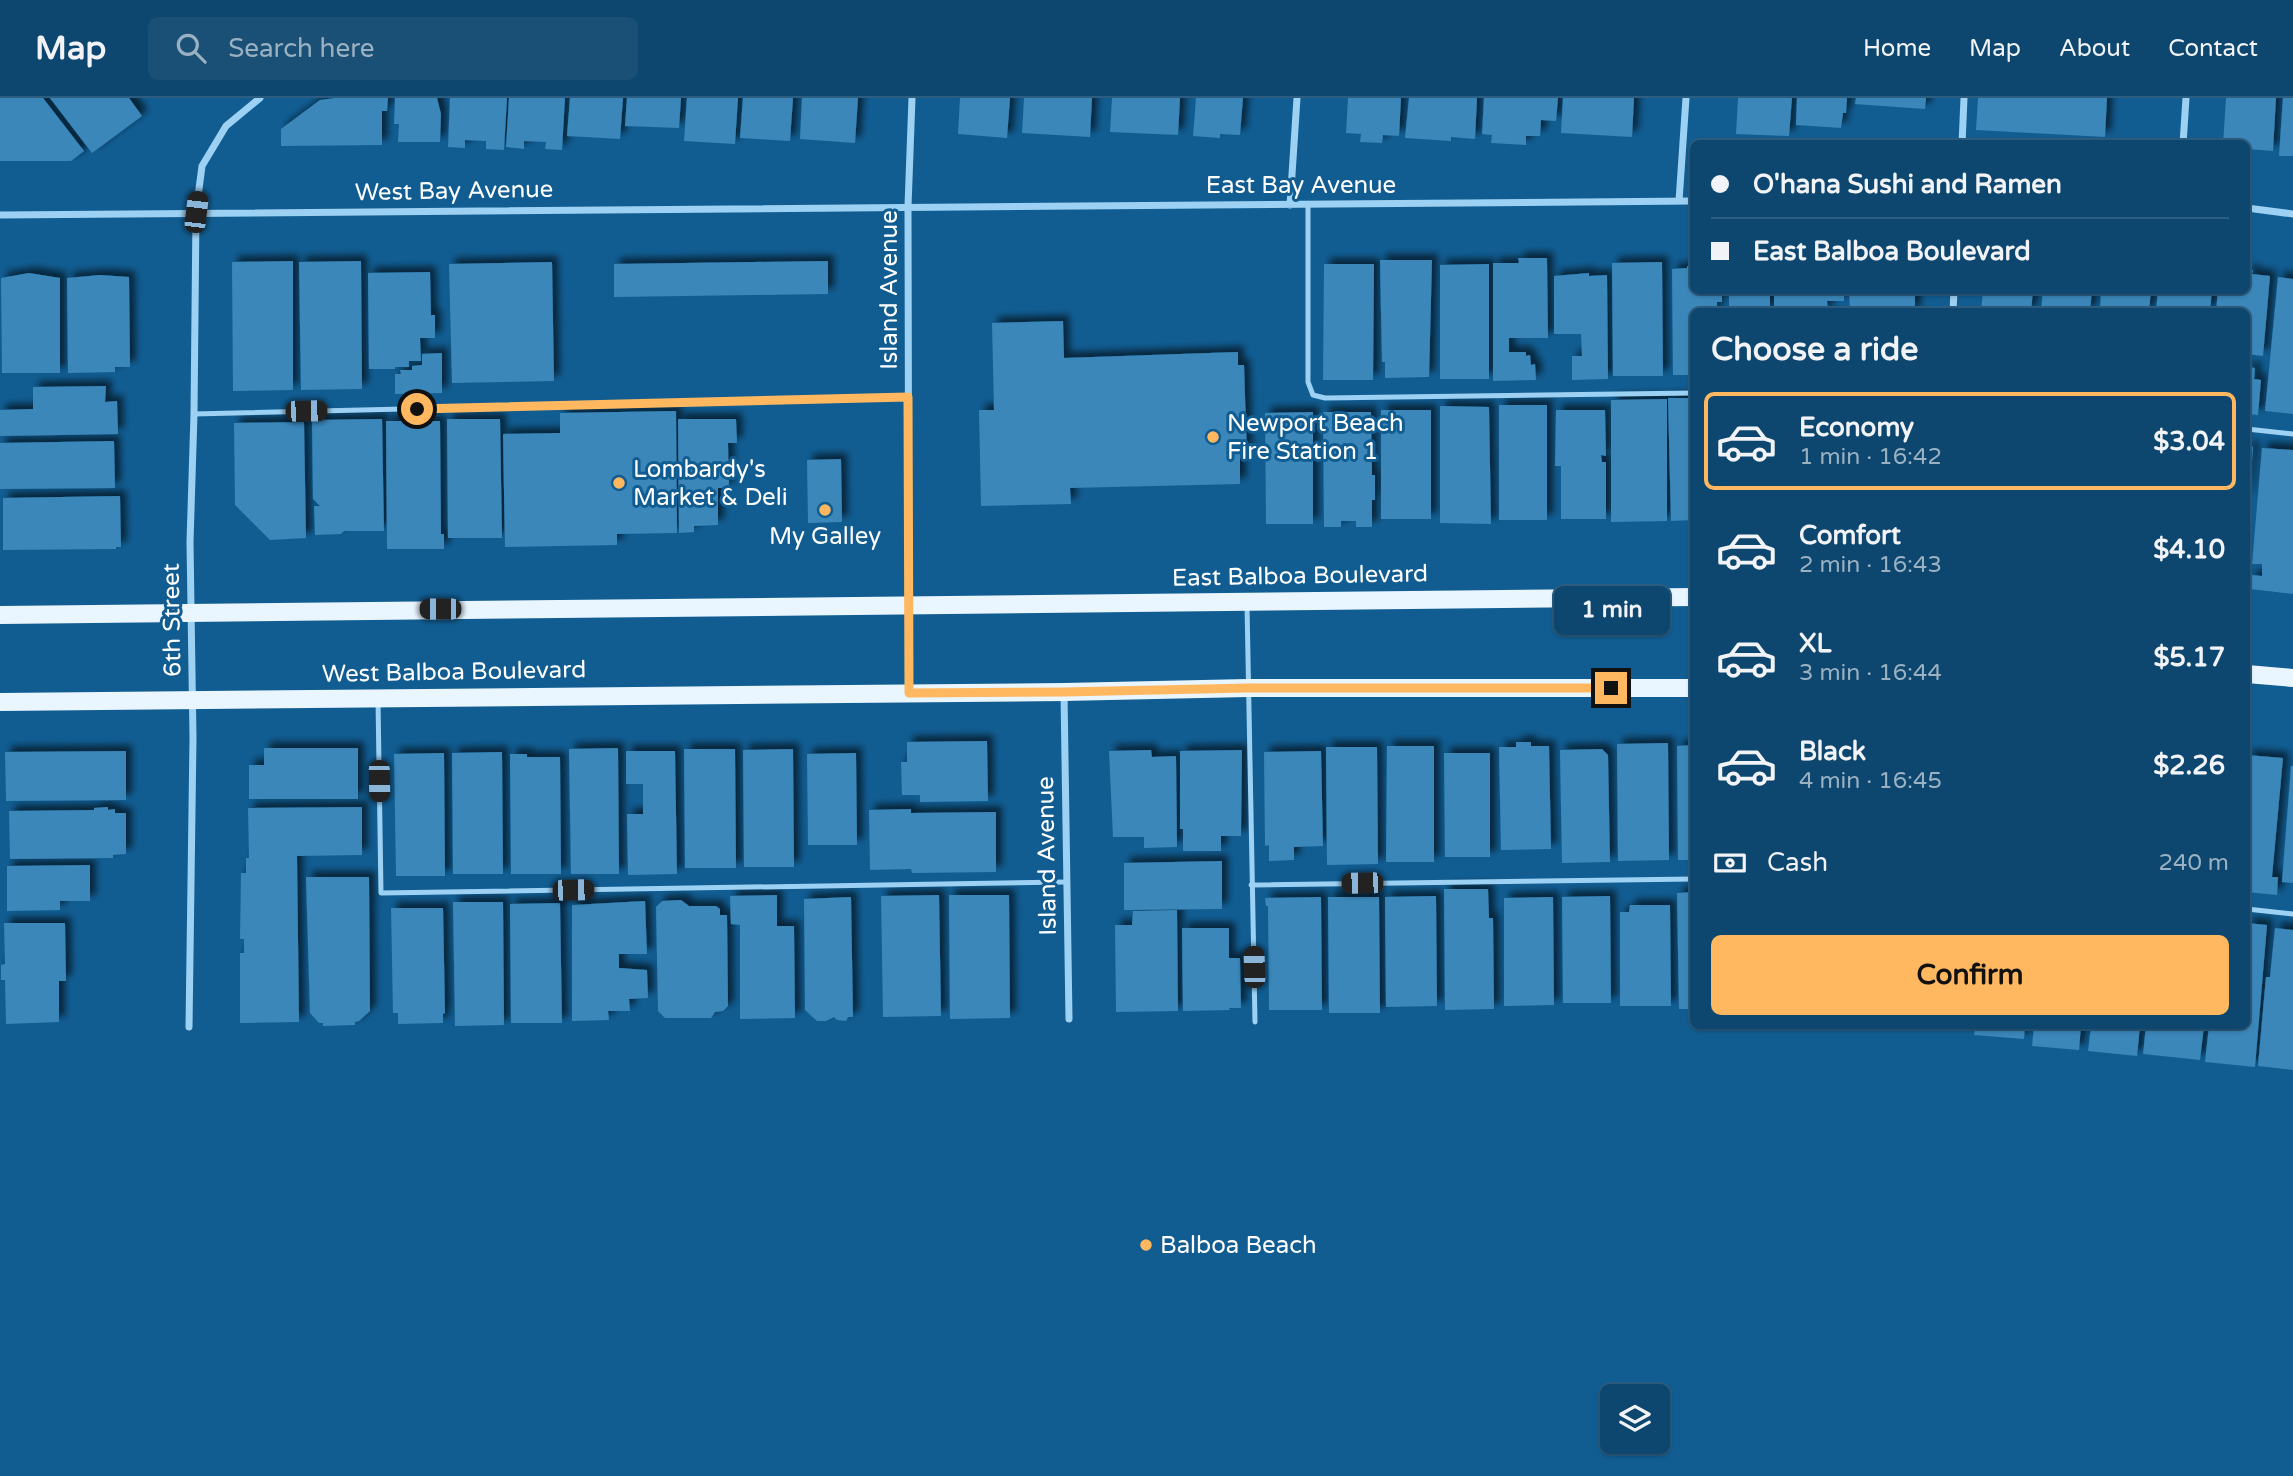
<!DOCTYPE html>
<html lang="en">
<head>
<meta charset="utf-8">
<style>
	:root { --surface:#0d466e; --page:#1b5076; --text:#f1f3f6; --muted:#9ab1c2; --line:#2d5e81; --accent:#ffb85f }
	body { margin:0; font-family:"Varela Round",sans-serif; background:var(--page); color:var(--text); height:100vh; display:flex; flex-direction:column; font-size:26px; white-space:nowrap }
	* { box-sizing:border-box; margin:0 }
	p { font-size:23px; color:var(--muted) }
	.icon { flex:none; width:38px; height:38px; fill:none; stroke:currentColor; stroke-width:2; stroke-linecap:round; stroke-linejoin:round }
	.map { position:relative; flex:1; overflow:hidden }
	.sheet { position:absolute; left:1690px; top:210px; width:560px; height:721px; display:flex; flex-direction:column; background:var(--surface); border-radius:10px; box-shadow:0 2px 5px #0004,0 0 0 2px var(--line) }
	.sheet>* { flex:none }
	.banner { position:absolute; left:1690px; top:42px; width:560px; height:154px; border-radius:10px; box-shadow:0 2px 5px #0004,0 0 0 2px var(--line); display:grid; align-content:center; height:154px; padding:0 21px; background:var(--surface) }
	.buttons { position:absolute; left:1600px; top:1286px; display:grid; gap:14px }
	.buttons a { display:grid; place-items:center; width:70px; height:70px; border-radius:10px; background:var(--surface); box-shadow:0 2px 5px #0004,0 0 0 2px var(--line); font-size:35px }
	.end { position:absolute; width:32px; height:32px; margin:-16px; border:9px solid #ffb85f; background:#111; box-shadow:0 0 0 4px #111 }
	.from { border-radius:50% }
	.bubble { position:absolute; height:49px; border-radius:10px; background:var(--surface); box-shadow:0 2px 5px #0004,0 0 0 2px var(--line); font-size:23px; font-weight:700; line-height:49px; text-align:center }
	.car { position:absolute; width:21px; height:42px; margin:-21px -10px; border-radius:9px; box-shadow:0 0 5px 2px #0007; background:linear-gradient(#222 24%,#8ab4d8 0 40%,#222 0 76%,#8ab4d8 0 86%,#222 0) }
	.banner b { display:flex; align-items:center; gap:24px; height:66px; font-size:26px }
	.banner b+b { border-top:2px solid var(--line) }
	.banner i { width:18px; height:18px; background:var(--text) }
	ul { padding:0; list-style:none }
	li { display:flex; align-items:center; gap:21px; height:98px; margin:0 14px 10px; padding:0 7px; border:4px solid transparent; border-radius:10px }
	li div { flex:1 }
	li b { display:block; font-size:26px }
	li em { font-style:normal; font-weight:700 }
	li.selected { border-color:var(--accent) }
	li>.icon { width:63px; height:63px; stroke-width:1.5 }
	h2 { padding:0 21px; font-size:32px; line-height:84px }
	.pay { display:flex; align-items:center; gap:18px; height:77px; padding:0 21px; font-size:26px }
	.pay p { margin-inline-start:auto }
	.action { display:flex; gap:14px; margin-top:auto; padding:14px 21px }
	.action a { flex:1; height:80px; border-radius:10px; background:var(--accent); color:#111; font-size:28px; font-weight:700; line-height:80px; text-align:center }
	header { display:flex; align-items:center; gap:42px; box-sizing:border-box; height:98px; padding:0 35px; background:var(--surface); border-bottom:2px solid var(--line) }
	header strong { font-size:33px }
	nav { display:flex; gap:38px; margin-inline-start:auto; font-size:24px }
	.search { width:490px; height:63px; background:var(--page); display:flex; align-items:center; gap:18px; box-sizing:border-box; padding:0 24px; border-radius:10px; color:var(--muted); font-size:26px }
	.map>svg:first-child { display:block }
	.building { fill:#3a87ba; filter:url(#shadow) }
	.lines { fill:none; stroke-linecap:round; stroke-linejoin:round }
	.service { stroke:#9dd1f3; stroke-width:5 }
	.minor { stroke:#9dd1f3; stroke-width:7 }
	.primary { stroke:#e9f5ff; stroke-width:18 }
	.route { stroke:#ffb85f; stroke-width:9 }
	.poi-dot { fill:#ffb85f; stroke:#115d92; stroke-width:2.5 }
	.labels { text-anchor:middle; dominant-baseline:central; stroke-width:6; stroke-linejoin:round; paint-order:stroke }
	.street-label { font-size:24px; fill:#fff; stroke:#115d92 }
	.poi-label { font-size:24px; fill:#fff; stroke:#115d92; text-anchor:start }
</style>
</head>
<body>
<header>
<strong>Map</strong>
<div class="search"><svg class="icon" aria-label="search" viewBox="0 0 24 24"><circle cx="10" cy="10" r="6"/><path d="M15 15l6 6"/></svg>Search here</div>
<nav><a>Home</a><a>Map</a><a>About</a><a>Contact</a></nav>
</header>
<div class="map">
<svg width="2293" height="1378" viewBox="0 0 2293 1378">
	<defs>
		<filter id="shadow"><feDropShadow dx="6" dy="-6" stdDeviation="3.5" flood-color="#0009"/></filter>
	</defs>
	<rect width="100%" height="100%" fill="#115d92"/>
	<!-- building -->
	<path class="building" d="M0,0H43L84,53L71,63H0Z
		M50,0H129L142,18L92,55Z
		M335,0H388L387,13H382V47L281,48V31L320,2Z
		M395,0H437L441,16L440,44H398L399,26H394Z
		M450,0H507L504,52L486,51V43L465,42V50L448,49Z
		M509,0H565L562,52L545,51L546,44L524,43V51L506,49Z
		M570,0H623L620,41L567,38Z
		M627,0H681L679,30L625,28Z
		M687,0H738L735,46L684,43Z
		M743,0H793L790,43L740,40Z
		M802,0H858L855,45L800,41Z
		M960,0H1010L1007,40L958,36Z
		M1024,0H1092L1090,39L1022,35Z
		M1112,0H1180L1178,37L1110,34Z
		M1196,0H1243L1240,37L1220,36V40L1193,38Z
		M1348,0H1401L1399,38L1383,37L1382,45L1360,44L1361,36L1346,35Z
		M1409,0H1477L1475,41L1451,39V43L1405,40Z
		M1484,0H1558L1556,23L1541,22L1540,38H1526V47L1491,45L1492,37L1482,36Z
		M1563,0H1634L1632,39L1561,35Z
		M1738,0H1792L1789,38L1736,36Z
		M1797,0H1847L1846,15H1843L1841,30L1796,27Z
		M1856,0H1926L1925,11L1855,6Z
		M1978,0H2107L2105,39L1976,32Z
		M2226,0H2276L2273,53L2247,51V46H2223Z
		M2283,0H2293V58H2279Z
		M1518,160H1547L1548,240H1509V254H1526V258L1530,257L1531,267L1535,266L1536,282L1493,283V165H1519Z
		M1380,162H1432L1429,279L1385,280V264H1382Z
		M293,163V292L233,293L232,164Z
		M361,163L362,291L301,292L299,164Z
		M828,163V196L614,199V166Z
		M552,164L554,283L452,285L449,166Z
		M1662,164L1663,278H1613L1612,165Z
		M1324,166H1374L1373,282H1323Z
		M1489,166V281H1440V167Z
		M1687,168H1694V192H1722V204H1717V214H1694V277H1673L1672,171L1687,170Z
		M2247,172H2253L2252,176L2270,178L2263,258L2247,256V214H2216L2218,192H2247Z
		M430,174L431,217H435V240H420L421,263H409V269H395V271H369L368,175Z
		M29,175L60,180V275H2L1,180Z
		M1589,175V178L1607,177L1608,281L1572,282V258H1582L1581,236H1554V178Z
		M100,177L129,179L130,269H115V274L68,275L67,180Z
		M2278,179L2293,181V316L2265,313Z
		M1729,192H1770V214H1729Z
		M1774,192H1844V203H1827L1828,214H1774Z
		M1849,192H1915V214H1850Z
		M1983,192H2033L2031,214H1981Z
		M2043,192H2092L2090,214H2041Z
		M2101,192H2151L2149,214H2100Z
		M2158,192H2212L2210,214H2156Z
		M1063,223L1064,260L1238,254V267H1244L1247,360H1240V386L1070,390L1071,406L981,408L979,312H994L992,225Z
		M442,255V295L395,296V276H401L400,272H412V268L422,267V256Z
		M2247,269L2255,270L2254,281L2261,282L2258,317L2247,316Z
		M106,288L105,304L117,303L118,336L0,338V312L33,311V289Z
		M1668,300H1694V422L1671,423Z
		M1667,301V423L1611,424V302Z
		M1499,307H1547V422H1499Z
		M1440,308L1489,309L1491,426L1440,425Z
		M1381,312H1431V421H1381Z
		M1556,312H1605L1606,358L1601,357L1602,364H1606V421H1561V368H1555Z
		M676,313L677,435L617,436V447L505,449L503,336L560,335V315Z
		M1313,314V426H1266L1265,315Z
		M1323,314H1371L1372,377H1375V402H1372V429H1356V423H1341V429H1324Z
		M382,321L384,433H344L341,436L315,437L314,408H320L313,401L312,322Z
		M447,321H500L502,440H448Z
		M678,321H736L737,345H728L729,390H718V427L694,428V434L679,435Z
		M386,323H440L441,436H444V451H387Z
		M304,324L306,440L270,442L235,407L234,325Z
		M114,343L115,390L0,391V345Z
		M2247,348L2253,349L2249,400H2247Z
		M2262,350L2293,352V496L2250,491L2251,477L2262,478V466H2252Z
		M841,361L842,424L808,425L807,362Z
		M120,398L121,449H116V451L3,452V400Z
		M987,643L988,703L920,704V697H902L901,664H907V644Z
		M1516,644H1531V648H1549L1551,751L1501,752L1499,649H1516Z
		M1668,645L1669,762L1618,763L1617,646Z
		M1694,647V762H1678L1677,648Z
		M1387,648H1434V764H1386Z
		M1326,649H1377L1378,766L1327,767Z
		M264,650H358V701H249V667H264Z
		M618,650L619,776H571L569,651Z
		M684,651H735L736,770H685Z
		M793,651L794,769H744L743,652Z
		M1602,651L1608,657L1610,764L1562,765L1560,652Z
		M1151,652L1152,659L1176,658L1177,749L1144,750V739H1113L1109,653Z
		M1242,652L1241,738H1221V753H1183V731H1180V653Z
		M126,653V702L6,703L5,654Z
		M626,653H675L677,776L628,777L627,716H643V686H626Z
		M1321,653L1323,748L1294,749V762L1269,763V747L1265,748L1264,654Z
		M502,654L503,776H453L452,655Z
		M444,655L445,778H396L394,656Z
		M856,655L857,747H808L807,656Z
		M1444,655H1490V759H1445Z
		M510,656H527V659H560L561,776H511Z
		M2247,657L2283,660L2272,779H2278L2277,797L2247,794Z
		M2291,668H2293V785L2282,784Z
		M108,709V712L115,711V715H126V756L113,757V760L10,761L9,713L94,712V710Z
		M362,709V757L297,758L299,924L240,925V855H244V841H240L241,775H246V760H249L248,710Z
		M911,711V715L996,714V774L912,775L911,771L870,772L869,712Z
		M1222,763V811L1124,812V765Z
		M90,767V803H60V812L7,813V768Z
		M306,779H369L370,913L359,923L355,924V927L323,928V925H319L310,915Z
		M1444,791H1488L1489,820H1493L1494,911L1445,912Z
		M1694,794V911H1679L1677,795Z
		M777,797V828H794L795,920L740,921V827L731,826L730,798Z
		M939,797L941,918L883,919L881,798Z
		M949,797H1009L1010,920L950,921Z
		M1436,798L1437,908L1386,909L1385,799Z
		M1610,798L1611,905H1563L1562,799Z
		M851,799L853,919H848L846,923L837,922L834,919L826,923H817L805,912L804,801Z
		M1321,799L1322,912H1269L1268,808H1266L1265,800Z
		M1328,799H1379L1380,915H1329Z
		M1553,799L1554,907L1504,908V800Z
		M681,802L689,808H716L720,811V817H727L728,908L723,913L715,914L711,920H665L658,913L656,809L662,803Z
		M645,803L647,856H619V870L647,872L648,900L629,901L630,913H608L609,922L572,923V807Z
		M453,804H503L504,927L455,928Z
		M560,805L562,925H511L510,806Z
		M1630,807H1670L1671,908H1620V814H1629Z
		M391,810H443L445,915L443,916V925L398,926V915H393Z
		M1177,812L1178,913L1116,914L1115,827H1132L1133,813Z
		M4,825H65L66,883H59V924L6,926L5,882H1V867L5,866Z
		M2247,825L2267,827L2255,969L2205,964L2209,928H2247Z
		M1182,830H1229V860H1240L1241,910H1229L1230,912L1183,913Z
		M2275,830L2293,832V972L2258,968L2266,879H2270Z
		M1975,928H2025L2024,941L1974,937Z
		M2034,928H2081L2079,952L2032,948Z
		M2091,928H2140L2137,958L2088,953Z
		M2146,928H2204L2200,962L2143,956Z"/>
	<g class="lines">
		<!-- service -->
		<path class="service" d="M1308,106V284L1313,297L1325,300L1694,295
			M194,316L908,299
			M2247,331L2293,336
			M1247,507L1255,924
			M378,602L381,795L1067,784
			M1251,787L1694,781
			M2247,811L2293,816"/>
		<!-- minor -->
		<path class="minor" d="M1962,46L1964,0
			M2183,46L2186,0
			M1679,103L1686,0
			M1290,107L1297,0
			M2247,110L2293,116
			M0,117L1694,103
			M1953,214L1954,192
			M909,594L908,108L912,0
			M1064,596L1069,921
			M189,929L193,640L190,444L194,316L196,114L202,68L226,28L260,0"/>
		<!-- primary -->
		<path class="primary" d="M0,517L1694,499
			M2247,576L2293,580
			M0,604L1064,594L1248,590H1694"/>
	</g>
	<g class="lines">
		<!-- route -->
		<path class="route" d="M417,311L908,299L909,595L1064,594L1248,590H1611"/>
	</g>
	<!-- markers -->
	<g class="poi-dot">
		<circle cx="1213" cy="339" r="7"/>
		<circle cx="619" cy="385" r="7"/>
		<circle cx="825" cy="412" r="7"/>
		<circle cx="1146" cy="1147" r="7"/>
	</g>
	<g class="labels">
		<!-- street labels -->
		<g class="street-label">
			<text x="1301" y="87">East Bay Avenue</text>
			<text transform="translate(454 93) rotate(-1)">West Bay Avenue</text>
			<text transform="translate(889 192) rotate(-90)">Island Avenue</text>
			<text transform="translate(1300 478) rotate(-1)">East Balboa Boulevard</text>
			<text transform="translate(172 522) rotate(-91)">6th Street</text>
			<text transform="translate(454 574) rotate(-1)">West Balboa Boulevard</text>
			<text transform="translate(1047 758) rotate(-91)">Island Avenue</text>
		</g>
		<!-- poi labels -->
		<g class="poi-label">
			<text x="1227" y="325">Newport Beach<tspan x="1227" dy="28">Fire Station 1</tspan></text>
			<text x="633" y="371">Lombardy's<tspan x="633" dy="28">Market &amp; Deli</tspan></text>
			<text x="825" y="438" text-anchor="middle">My Galley</text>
			<text x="1160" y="1147">Balboa Beach</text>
		</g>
	</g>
</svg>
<div class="buttons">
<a><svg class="icon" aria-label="layers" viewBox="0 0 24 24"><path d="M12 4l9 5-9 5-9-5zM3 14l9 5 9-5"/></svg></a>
</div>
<i class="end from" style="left:417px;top:311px"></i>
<i class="end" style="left:1611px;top:590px"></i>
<div class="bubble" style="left:1554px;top:488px;width:116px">1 min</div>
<i class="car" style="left:196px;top:114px;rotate:7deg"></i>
<i class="car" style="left:306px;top:313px;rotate:89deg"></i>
<i class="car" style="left:440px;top:511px;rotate:270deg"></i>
<i class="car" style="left:379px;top:683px;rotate:179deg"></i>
<i class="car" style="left:1362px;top:785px;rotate:269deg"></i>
<i class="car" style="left:573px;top:792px;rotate:89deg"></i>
<i class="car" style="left:1254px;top:869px;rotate:358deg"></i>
<div class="banner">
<b><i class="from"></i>O'hana Sushi and Ramen</b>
<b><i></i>East Balboa Boulevard</b>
</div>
<section class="sheet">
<h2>Choose a ride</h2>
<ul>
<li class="selected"><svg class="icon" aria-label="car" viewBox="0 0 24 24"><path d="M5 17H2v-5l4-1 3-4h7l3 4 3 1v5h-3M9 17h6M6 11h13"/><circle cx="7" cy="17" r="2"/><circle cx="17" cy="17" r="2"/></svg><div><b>Economy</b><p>1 min · 16:42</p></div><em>$3.04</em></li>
<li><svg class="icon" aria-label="car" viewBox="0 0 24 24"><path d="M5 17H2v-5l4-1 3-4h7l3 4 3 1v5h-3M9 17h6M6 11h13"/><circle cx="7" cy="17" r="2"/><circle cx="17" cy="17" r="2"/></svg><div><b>Comfort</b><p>2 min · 16:43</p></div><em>$4.10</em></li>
<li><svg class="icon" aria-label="car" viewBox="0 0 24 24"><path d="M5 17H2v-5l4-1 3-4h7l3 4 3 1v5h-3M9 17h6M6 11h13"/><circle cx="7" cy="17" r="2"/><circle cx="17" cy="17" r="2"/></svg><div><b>XL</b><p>3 min · 16:44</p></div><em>$5.17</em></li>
<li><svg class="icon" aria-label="car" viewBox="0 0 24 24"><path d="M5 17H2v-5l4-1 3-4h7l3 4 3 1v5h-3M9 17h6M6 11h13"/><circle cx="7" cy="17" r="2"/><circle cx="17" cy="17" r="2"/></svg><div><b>Black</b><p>4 min · 16:45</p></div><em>$2.26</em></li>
</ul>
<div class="pay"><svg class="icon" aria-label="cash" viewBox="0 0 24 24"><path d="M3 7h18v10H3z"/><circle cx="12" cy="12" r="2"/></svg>Cash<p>240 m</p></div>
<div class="action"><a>Confirm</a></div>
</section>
</div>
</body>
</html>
